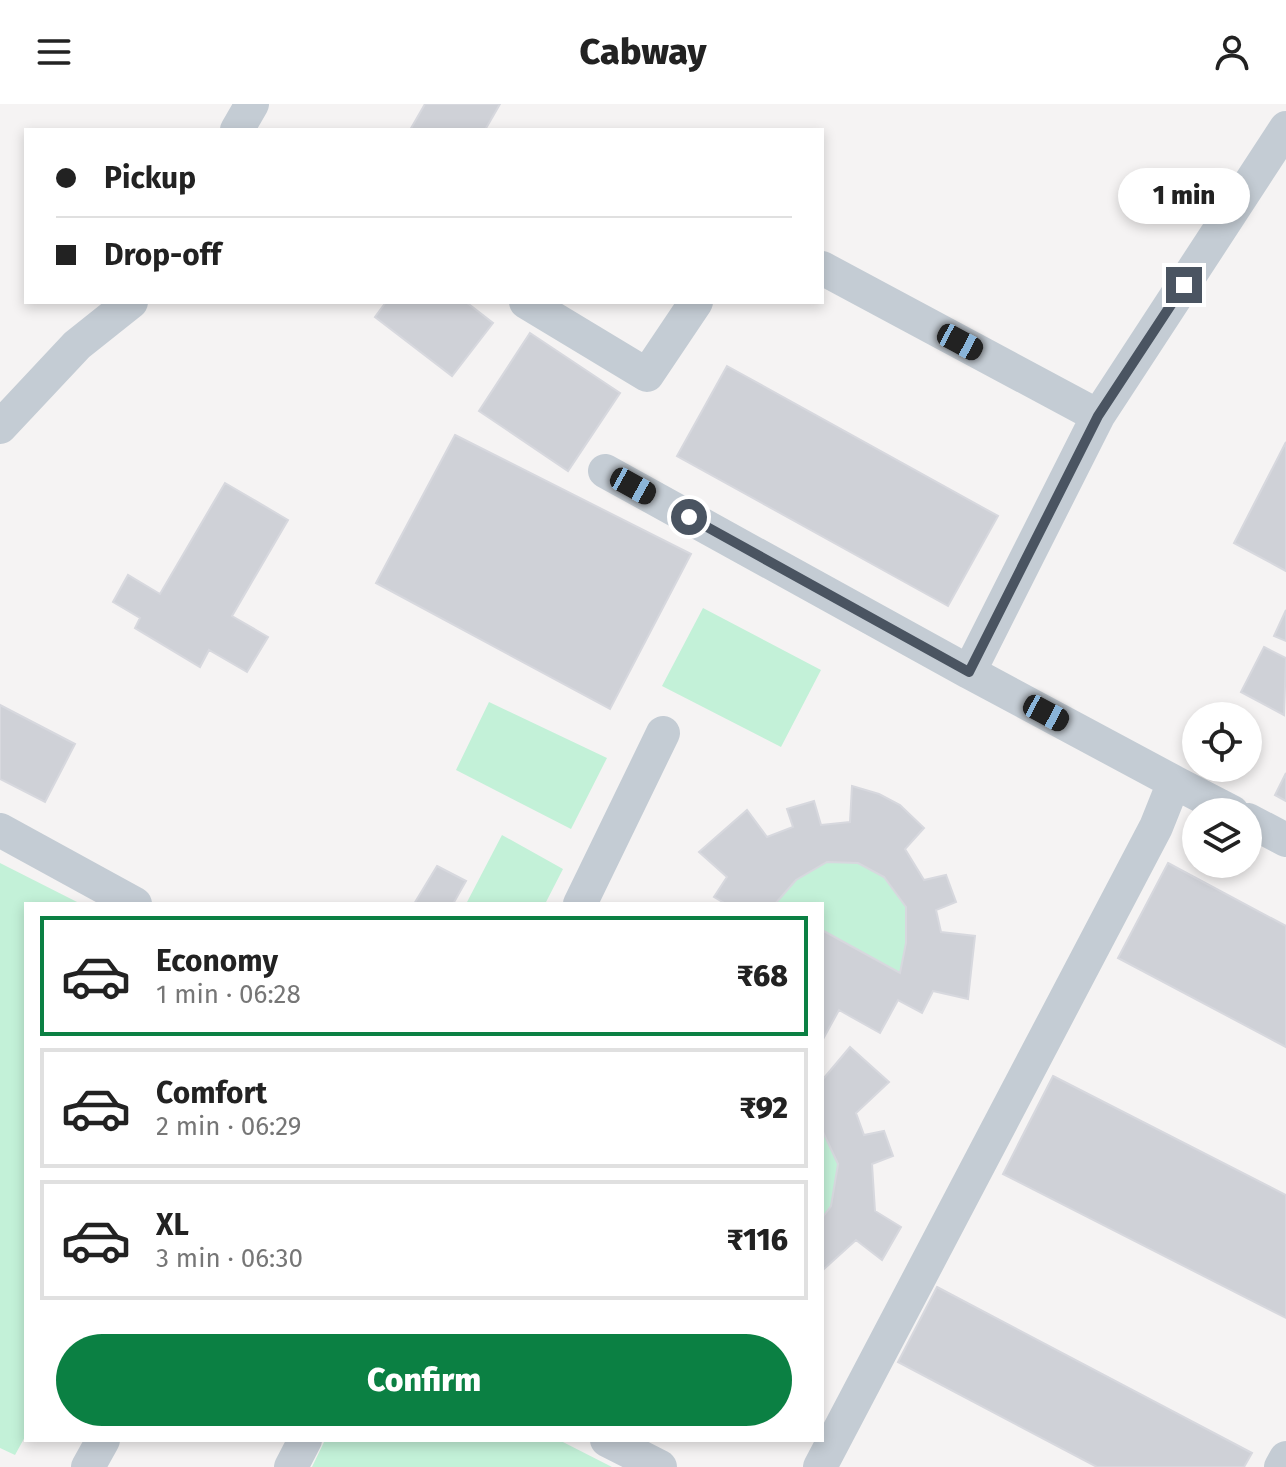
<!DOCTYPE html>
<html lang="en">
<head>
<meta charset="utf-8">
<style>
	:root { --surface:#fff; --page:#f2f2f2; --text:#222; --muted:#767676; --line:#e0e0e0; --accent:#0b8043 }
	body { margin:0; font-family:"Fira Sans",sans-serif; background:var(--page); color:var(--text); height:100vh; display:flex; flex-direction:column; font-size:30px; white-space:nowrap }
	* { box-sizing:border-box; margin:0 }
	p { font-size:26px; color:var(--muted) }
	.icon { flex:none; width:44px; height:44px; fill:none; stroke:currentColor; stroke-width:2; stroke-linecap:round; stroke-linejoin:round }
	.map { position:relative; flex:1; overflow:hidden }
	.details { position:absolute; left:24px; top:798px; width:800px; height:540px; display:flex; flex-direction:column; background:var(--surface); border-radius:0px; box-shadow:0 4px 12px #0003 }
	.details>* { flex:none }
	.banner { position:absolute; left:24px; top:24px; width:800px; height:176px; border-radius:0px; box-shadow:0 4px 12px #0003; display:grid; align-content:center; height:176px; padding:0 32px; background:var(--surface) }
	.fabs { position:absolute; left:1182px; top:598px; display:grid; gap:16px }
	.fabs a { display:grid; place-items:center; width:80px; height:80px; border-radius:50%; background:var(--surface); box-shadow:0 4px 12px #0003; font-size:40px }
	.end { position:absolute; width:36px; height:36px; margin:-18px; border:10px solid #4a5461; background:#fff; box-shadow:0 0 0 4px #fff }
	.from { border-radius:50% }
	.bubble { position:absolute; height:56px; border-radius:28px; background:var(--surface); box-shadow:0 4px 12px #0003; font-size:26px; font-weight:800; line-height:56px; text-align:center }
	.car { position:absolute; width:24px; height:48px; margin:-24px -12px; border-radius:10px; box-shadow:0 0 6px 2px #0007; background:linear-gradient(#222 24%,#8ab4d8 0 40%,#222 0 76%,#8ab4d8 0 86%,#222 0) }
	.banner b { display:flex; align-items:center; gap:28px; height:76px; font-size:30px }
	.banner b+b { border-top:2px solid var(--line) }
	.banner i { width:20px; height:20px; background:var(--text) }
	ul { padding:14px 0 0; list-style:none }
	li { display:flex; align-items:center; gap:24px; height:120px; margin:0 16px 12px; padding:0 16px; border:4px solid var(--line); border-radius:0px }
	li div { flex:1 }
	li b { display:block; font-size:30px }
	li em { font-style:normal; font-weight:800 }
	li.current { border-color:var(--accent) }
	li>.icon { width:72px; height:72px; stroke-width:1.5 }
	.cta { display:flex; gap:16px; margin-top:auto; padding:16px 32px }
	.cta a { flex:1; height:92px; border-radius:48px; background:var(--accent); color:#fff; font-size:32px; font-weight:800; line-height:92px; text-align:center }
	header { display:flex; justify-content:space-between; align-items:center; height:104px; padding:0 32px; background:var(--surface); font-size:36px; font-weight:800 }
	.map>svg:first-child { display:block }
	.green { fill:#c3f1d8 }
	.building { fill:#cfd1d7; stroke:#d7d8de; stroke-width:2 }
	.lines { fill:none; stroke-linecap:round; stroke-linejoin:round }
	.minor { stroke:#c4ccd4; stroke-width:34 }
	.route { stroke:#4a5461; stroke-width:10 }
</style>
</head>
<body>
<header><svg class="icon" aria-label="menu" viewBox="0 0 24 24"><path d="M4 6h16M4 12h16M4 18h16"/></svg>Cabway<svg class="icon" aria-label="person" viewBox="0 0 24 24"><circle cx="12" cy="8" r="4"/><path d="M4 21q1-7 8-7t8 7"/></svg></header>
<div class="map">
<svg width="1286" height="1363" viewBox="0 0 1286 1363">
	<rect width="100%" height="100%" fill="#f5f3f3"/>
	<!-- green -->
	<path class="green" d="M703,504L821,566L781,643L662,582Z
		M489,598L607,654L571,725L456,666Z
		M502,731L563,765L545,800H466Z
		M827,758L858,759L884,773L906,803V839L900,869L822,826V800H775L796,776Z
		M0,759L81,800H26V1331L15,1351L0,1344Z
		M822,1026L838,1060L831,1102L822,1114Z
		M325,1336H559L612,1363H312Z"/>
	<!-- building -->
	<path class="building" d="M425,0H500L485,26H410Z
		M386,198H466L493,219L452,272L375,213Z
		M530,229L620,289L568,367L479,307Z
		M727,262L998,412L948,502L677,352Z
		M455,331L691,450L610,605L376,479Z
		M1286,338V467L1234,439Z
		M225,379L288,416L232,512L268,533L247,568L209,546L200,563L135,524L140,514L113,498L128,471L160,490Z
		M1286,506V537L1274,532Z
		M1264,543L1286,554L1284,611L1241,588Z
		M0,601L75,640L45,698L0,675Z
		M1286,669V697L1275,691Z
		M852,682L879,690L900,701L924,724L905,745L924,776L946,771L956,798L936,806L941,828L975,832L968,895L933,887L922,909L898,896L880,929L839,906L822,937V826L900,869L906,839V803L884,773L858,759L827,758L796,776L775,800H726L714,793L727,773L699,748L747,706L767,733L793,723L787,705L814,697L821,721L850,718Z
		M1168,759L1286,822V943L1118,854Z
		M437,762L466,777L453,800H414Z
		M850,943L889,978L856,1009L864,1031L884,1027L893,1052L872,1060L875,1107L901,1123L882,1156L856,1136L824,1165L822,1162V1114L831,1102L838,1060L822,1026V973L824,974Z
		M1053,972L1286,1091V1214L1003,1070Z
		M937,1183L1252,1349L1244,1363H1097L898,1258Z"/>
	<g class="lines">
		<!-- minor -->
		<path class="minor" d="M237,26L252,0
			M822,164L1098,312L1286,24
			M526,198L647,271L696,198
			M0,323L77,241L131,198
			M605,367L969,568
			M1174,678L1232,708
			M1248,716L1286,736
			M0,726L135,800
			M580,800L663,629
			M607,1336L660,1363
			M88,1363L103,1336
			M291,1363L305,1336
			M820,1363L1156,723L1174,678L969,568L1098,312
			M1281,1363L1286,1354"/>
	</g>
	<g class="lines">
		<!-- route -->
		<path class="route" d="M689,413L969,568L1098,312L1184,181"/>
	</g>
</svg>
<div class="fabs">
<a><svg class="icon" aria-label="locate" viewBox="0 0 24 24"><circle cx="12" cy="12" r="6"/><path d="M12 2v4M12 18v4M2 12h4M18 12h4"/></svg></a>
<a><svg class="icon" aria-label="layers" viewBox="0 0 24 24"><path d="M12 4l9 5-9 5-9-5zM3 14l9 5 9-5"/></svg></a>
</div>
<i class="end from" style="left:689px;top:413px"></i>
<i class="end" style="left:1184px;top:181px"></i>
<div class="bubble" style="left:1118px;top:64px;width:132px">1 min</div>
<i class="car" style="left:960px;top:238px;rotate:118deg"></i>
<i class="car" style="left:633px;top:382px;rotate:119deg"></i>
<i class="car" style="left:1046px;top:609px;rotate:118deg"></i>
<div class="banner">
<b><i class="from"></i>Pickup</b>
<b><i></i>Drop-off</b>
</div>
<section class="details">
<ul>
<li class="current"><svg class="icon" aria-label="car" viewBox="0 0 24 24"><path d="M5 17H2v-5l4-1 3-4h7l3 4 3 1v5h-3M9 17h6M6 11h13"/><circle cx="7" cy="17" r="2"/><circle cx="17" cy="17" r="2"/></svg><div><b>Economy</b><p>1 min · 06:28</p></div><em>₹68</em></li>
<li><svg class="icon" aria-label="car" viewBox="0 0 24 24"><path d="M5 17H2v-5l4-1 3-4h7l3 4 3 1v5h-3M9 17h6M6 11h13"/><circle cx="7" cy="17" r="2"/><circle cx="17" cy="17" r="2"/></svg><div><b>Comfort</b><p>2 min · 06:29</p></div><em>₹92</em></li>
<li><svg class="icon" aria-label="car" viewBox="0 0 24 24"><path d="M5 17H2v-5l4-1 3-4h7l3 4 3 1v5h-3M9 17h6M6 11h13"/><circle cx="7" cy="17" r="2"/><circle cx="17" cy="17" r="2"/></svg><div><b>XL</b><p>3 min · 06:30</p></div><em>₹116</em></li>
</ul>
<div class="cta"><a>Confirm</a></div>
</section>
</div>
</body>
</html>
